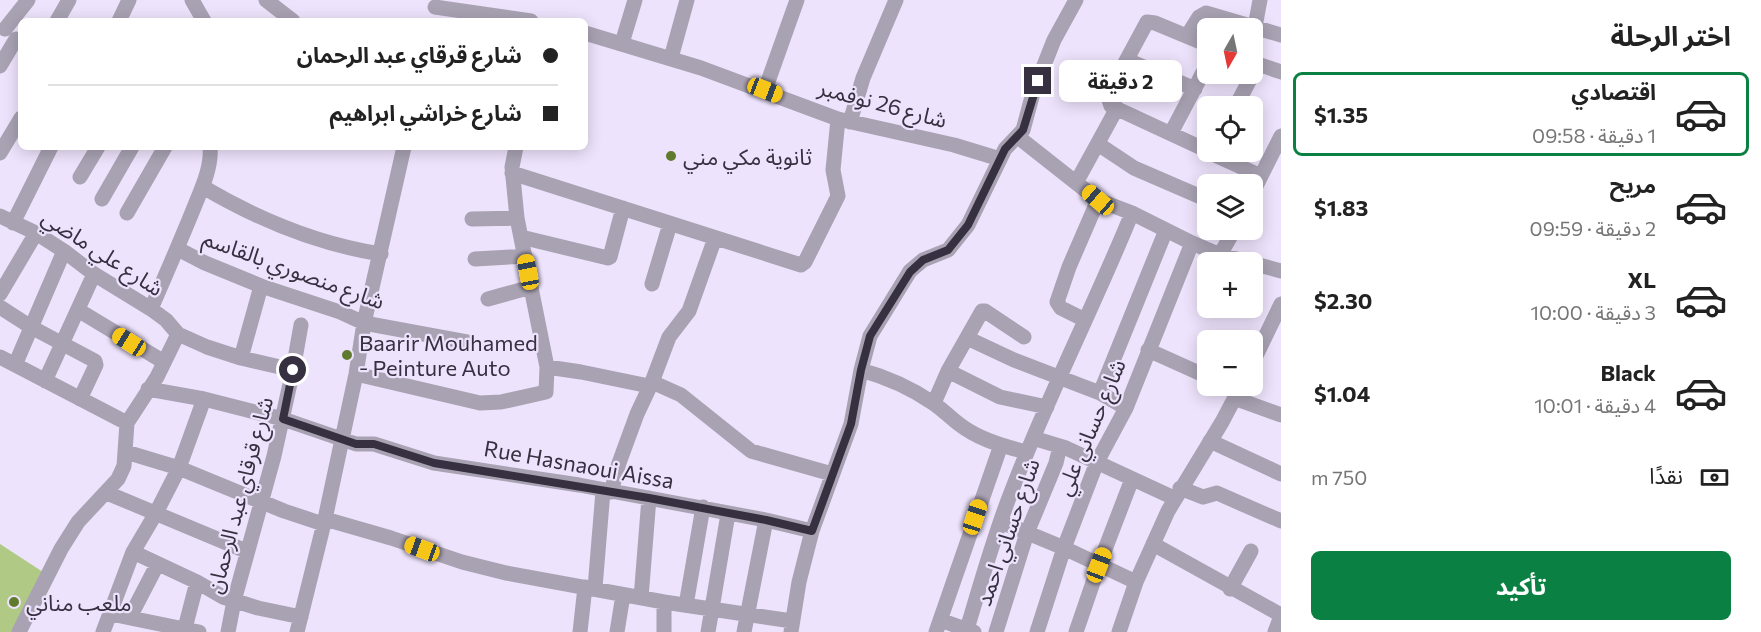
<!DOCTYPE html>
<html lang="ar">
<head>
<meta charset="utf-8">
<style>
	:root { --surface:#fff; --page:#f6f6f6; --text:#222; --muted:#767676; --line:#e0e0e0; --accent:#0b8043 }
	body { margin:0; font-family:Commissioner,"Noto Sans Arabic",sans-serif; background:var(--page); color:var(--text); direction:rtl; height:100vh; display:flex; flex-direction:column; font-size:22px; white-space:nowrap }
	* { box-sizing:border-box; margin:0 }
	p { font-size:20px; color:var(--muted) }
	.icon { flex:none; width:33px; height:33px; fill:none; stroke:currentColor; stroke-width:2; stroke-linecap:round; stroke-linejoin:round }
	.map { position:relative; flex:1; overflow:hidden; direction:ltr }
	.drawer { display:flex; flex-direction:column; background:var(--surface); width:480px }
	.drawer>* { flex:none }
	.banner { position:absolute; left:18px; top:18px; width:570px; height:132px; border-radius:9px; box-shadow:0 3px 15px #0003; direction:rtl; display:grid; align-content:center; height:132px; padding:0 30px; background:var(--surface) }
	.needle { width:39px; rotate:189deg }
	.buttons { position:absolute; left:1197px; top:18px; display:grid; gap:12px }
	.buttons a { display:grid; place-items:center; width:66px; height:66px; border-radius:9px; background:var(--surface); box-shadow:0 3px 15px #0003; font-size:30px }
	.end { position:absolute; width:27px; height:27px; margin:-14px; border:8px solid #373040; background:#fff; box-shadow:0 0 0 3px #fff }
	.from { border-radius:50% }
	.bubble { position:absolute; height:42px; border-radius:9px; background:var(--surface); box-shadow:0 3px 15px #0003; font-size:20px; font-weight:700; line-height:42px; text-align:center; direction:rtl }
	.car { position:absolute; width:18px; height:36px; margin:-18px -9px; border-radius:8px; box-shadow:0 0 4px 2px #0007; background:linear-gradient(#f5c518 24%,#345 0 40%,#f5c518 0 76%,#345 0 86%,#f5c518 0) }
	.banner b { display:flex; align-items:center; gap:21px; height:57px; font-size:22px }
	.banner b+b { border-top:2px solid var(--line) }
	.banner i { width:15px; height:15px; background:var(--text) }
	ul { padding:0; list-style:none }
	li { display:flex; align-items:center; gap:18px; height:84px; margin:0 12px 9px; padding:0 18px; border:3px solid transparent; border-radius:9px }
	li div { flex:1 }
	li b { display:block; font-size:22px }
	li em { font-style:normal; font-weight:700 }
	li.selected { border-color:var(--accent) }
	li>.icon { width:54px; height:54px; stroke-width:1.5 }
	h2 { padding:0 30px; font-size:27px; line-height:72px }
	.pay { display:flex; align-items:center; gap:15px; height:66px; padding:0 30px; font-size:22px }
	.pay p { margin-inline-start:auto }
	.action { display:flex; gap:12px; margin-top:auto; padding:12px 30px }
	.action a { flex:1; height:69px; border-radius:9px; background:var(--accent); color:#fff; font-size:24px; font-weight:700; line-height:69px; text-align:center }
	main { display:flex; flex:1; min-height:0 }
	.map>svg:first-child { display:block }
	.green { fill:#b0ca86 }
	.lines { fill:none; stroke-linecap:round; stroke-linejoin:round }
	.minor { stroke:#a9a2b3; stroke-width:15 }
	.route { stroke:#373040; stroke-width:8 }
	.poi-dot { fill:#617b2e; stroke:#eee3fc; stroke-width:2 }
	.labels { text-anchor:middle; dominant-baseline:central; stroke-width:4.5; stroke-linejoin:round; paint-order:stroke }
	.street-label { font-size:22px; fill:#373040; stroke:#eee3fc }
	.poi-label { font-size:22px; fill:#373040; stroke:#eee3fc; text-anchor:start }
</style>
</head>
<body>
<main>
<section class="drawer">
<h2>اختر الرحلة</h2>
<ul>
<li class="selected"><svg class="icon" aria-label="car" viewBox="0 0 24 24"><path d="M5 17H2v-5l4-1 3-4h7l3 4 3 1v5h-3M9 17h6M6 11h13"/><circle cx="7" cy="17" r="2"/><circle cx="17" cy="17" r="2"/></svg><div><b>اقتصادي</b><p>1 دقيقة · 09:58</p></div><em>$1.35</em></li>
<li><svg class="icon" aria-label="car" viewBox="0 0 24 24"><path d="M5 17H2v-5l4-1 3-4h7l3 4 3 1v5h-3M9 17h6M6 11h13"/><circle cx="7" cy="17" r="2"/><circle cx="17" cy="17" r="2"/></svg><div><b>مريح</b><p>2 دقيقة · 09:59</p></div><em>$1.83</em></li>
<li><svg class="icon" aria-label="car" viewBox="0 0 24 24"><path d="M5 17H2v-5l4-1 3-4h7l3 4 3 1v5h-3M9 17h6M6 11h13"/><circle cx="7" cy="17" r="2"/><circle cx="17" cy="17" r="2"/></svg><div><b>XL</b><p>3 دقيقة · 10:00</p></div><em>$2.30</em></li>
<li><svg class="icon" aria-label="car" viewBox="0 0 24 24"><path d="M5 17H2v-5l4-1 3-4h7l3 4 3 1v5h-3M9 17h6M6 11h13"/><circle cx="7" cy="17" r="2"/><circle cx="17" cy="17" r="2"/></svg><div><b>Black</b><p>4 دقيقة · 10:01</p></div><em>$1.04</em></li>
</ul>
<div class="pay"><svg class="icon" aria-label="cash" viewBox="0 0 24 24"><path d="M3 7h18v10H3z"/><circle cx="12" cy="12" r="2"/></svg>نقدًا<p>750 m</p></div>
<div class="action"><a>تأكيد</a></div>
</section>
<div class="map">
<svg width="1281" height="632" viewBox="0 0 1281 632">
	<rect width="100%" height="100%" fill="#eee3fc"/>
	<!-- green -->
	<path class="green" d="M0,544L43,572L14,632H0Z"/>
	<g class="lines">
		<!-- minor -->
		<path class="minor" d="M192,0L204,21
			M266,0L293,21
			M435,7L531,21
			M57,21L69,0
			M119,21L129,0
			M1255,27L1260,0
			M5,29L28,0
			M585,33L701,68L838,119L954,145L1000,159
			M1187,36L1199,17L1206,13L1281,35
			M622,43L635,0
			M1208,45L1155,23L1147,22L1113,85L1109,100L1111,106L1208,151
			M671,58L687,0
			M1127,60L1195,89
			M1252,62L1281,72
			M0,66L16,39
			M765,90L797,0
			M1236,106L1258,64
			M850,122L863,78L896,0
			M1171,133L1208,63
			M1018,137L1098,200L1132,213L1192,243L1220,255L1249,262
			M1098,144L1134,168L1208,200
			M1208,152L1261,176
			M0,153L21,118
			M512,173L801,265L805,262L838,196L833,170L838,119
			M80,177L98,147
			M1077,181L1117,108
			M203,187C259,220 316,244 381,254
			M1252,194L1281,136
			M102,199L132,147
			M127,213L165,147
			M0,216L36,233L64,251L94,274L151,309L166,320L178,334L207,347L241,358L293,370L274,456L234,601L228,632
			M472,219L517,218
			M13,223L51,147
			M521,237L608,258L610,257L623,208
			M178,249L205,263L261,286L340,312L364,323L467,342
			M1220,255L1234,230
			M475,259L525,256
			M1252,263L1281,271
			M652,284L670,224
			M0,294L36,233
			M488,299L531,287
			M0,307L31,327L95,361L96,365L80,399
			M151,309C166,274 181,240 195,205C202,188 212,166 210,147
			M78,310L164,362
			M1085,320L1061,308L1057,302L1069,267L1098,200
			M967,338L1014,360L1100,393L1126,408
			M1148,350L1208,377
			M0,357L127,423
			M241,358L261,286
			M1252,364L1281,304
			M15,365L64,251
			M547,367L581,372L649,386
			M293,370L301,325
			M861,370C886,377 911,388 933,403C945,411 954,422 966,429C984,441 1006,447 1027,452
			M948,371L1000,397L1047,407
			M356,374L480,403L501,402L546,392L547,367L517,218L512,167L516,147
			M45,381L94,274
			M652,382L681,395L751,451L832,474
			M148,389L204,399L283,419L356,444H374L434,463L579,485L766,520L812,531
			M1100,393L1166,230
			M1234,398L1281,415
			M934,403L948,371L982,311H985L1024,337
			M1033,438L1066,448L1174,498
			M1210,441L1281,474
			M126,452L179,468L284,511L323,524
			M1180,488L1203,497L1217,493L1281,521
			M611,492L619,463L637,414L652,382L669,337L689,311L715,238
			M107,493L246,551
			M325,519L391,538L462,562L506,573L664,602L792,621
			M1001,522L1064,548L1136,582
			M1153,544L1281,615
			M133,552L197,582L223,597L258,608L301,617
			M595,588L603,491
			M1230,589L1251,551
			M641,598L649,498
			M664,602V632
			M686,605L703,507
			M111,614L199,632
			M130,617L157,565
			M940,620L974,632
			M967,629C981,583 994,535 1012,490C1048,396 1094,306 1132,213
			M19,632L61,549L78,522L118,479L124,466L127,423L157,377L178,334
			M103,632L133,552L156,513L179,468L204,399
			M184,632L197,582
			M297,632L325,519L356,374L364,323L404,147
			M580,632L585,587
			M617,632L623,595
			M708,632L728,514
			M744,632L766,520
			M791,632L799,582L812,531L851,424L861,370L870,336L910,271L923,260L948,250L968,225L1005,149L1023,130L1033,93L1054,40L1076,0
			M936,632L1001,445
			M996,632L1027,533L1056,463L1060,446
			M1037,632L1064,548L1097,462L1126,408L1192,243
			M1076,632L1099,565L1132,479
			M1119,632L1136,582L1168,511L1222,422L1241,386
			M1275,632L1281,616"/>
	</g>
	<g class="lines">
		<!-- route -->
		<path class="route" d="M293,370L283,419L356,444H374L434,463L649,498L766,520L812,531L851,424L861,370L870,336L910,272L923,260L948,250L968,225L1005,149L1023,130L1038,81"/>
	</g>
	<!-- markers -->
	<g class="poi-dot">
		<circle cx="671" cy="156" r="6"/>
		<circle cx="347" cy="355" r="6"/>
		<circle cx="14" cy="602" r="6"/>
	</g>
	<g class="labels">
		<!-- street labels -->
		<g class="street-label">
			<text transform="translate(883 103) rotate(15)">شارع 26 نوفمبر</text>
			<text transform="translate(103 252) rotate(33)">شارع علي ماضي</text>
			<text transform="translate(294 269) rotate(20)">شارع منصوري بالقاسم</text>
			<text transform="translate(1090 427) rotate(-67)">شارع حساني علي</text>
			<text transform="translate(579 464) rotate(10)">Rue Hasnaoui Aissa</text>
			<text transform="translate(239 495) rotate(-75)">شارع قرقاي عبد الرحمان</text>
			<text transform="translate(1007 532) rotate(-71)">شارع حساني احمد</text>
		</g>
		<!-- poi labels -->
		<g class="poi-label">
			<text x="683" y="156">ثانوية مكي مني</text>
			<text x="359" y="342">Baarir Mouhamed<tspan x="359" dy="25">- Peinture Auto</tspan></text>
			<text x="26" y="602">ملعب مناني</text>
		</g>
	</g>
</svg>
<div class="buttons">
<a><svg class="needle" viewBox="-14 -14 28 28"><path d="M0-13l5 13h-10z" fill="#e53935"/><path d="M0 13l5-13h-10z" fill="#767676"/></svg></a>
<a><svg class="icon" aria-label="locate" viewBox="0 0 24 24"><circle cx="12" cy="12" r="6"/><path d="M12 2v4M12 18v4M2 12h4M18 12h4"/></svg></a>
<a><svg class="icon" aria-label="layers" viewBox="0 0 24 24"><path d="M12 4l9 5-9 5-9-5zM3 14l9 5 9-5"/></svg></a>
<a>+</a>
<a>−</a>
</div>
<i class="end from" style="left:293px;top:370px"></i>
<i class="end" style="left:1038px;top:81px"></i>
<div class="bubble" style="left:1059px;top:60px;width:123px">2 دقيقة</div>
<i class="car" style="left:765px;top:90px;rotate:111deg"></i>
<i class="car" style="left:1098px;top:200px;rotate:311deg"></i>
<i class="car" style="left:528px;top:272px;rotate:349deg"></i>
<i class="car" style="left:129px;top:342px;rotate:302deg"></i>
<i class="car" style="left:975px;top:517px;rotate:18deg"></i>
<i class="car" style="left:422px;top:549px;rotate:290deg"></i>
<i class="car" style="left:1099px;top:565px;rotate:21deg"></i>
<div class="banner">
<b><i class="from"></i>شارع قرقاي عبد الرحمان</b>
<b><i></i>شارع خراشي ابراهيم</b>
</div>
</div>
</main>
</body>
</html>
